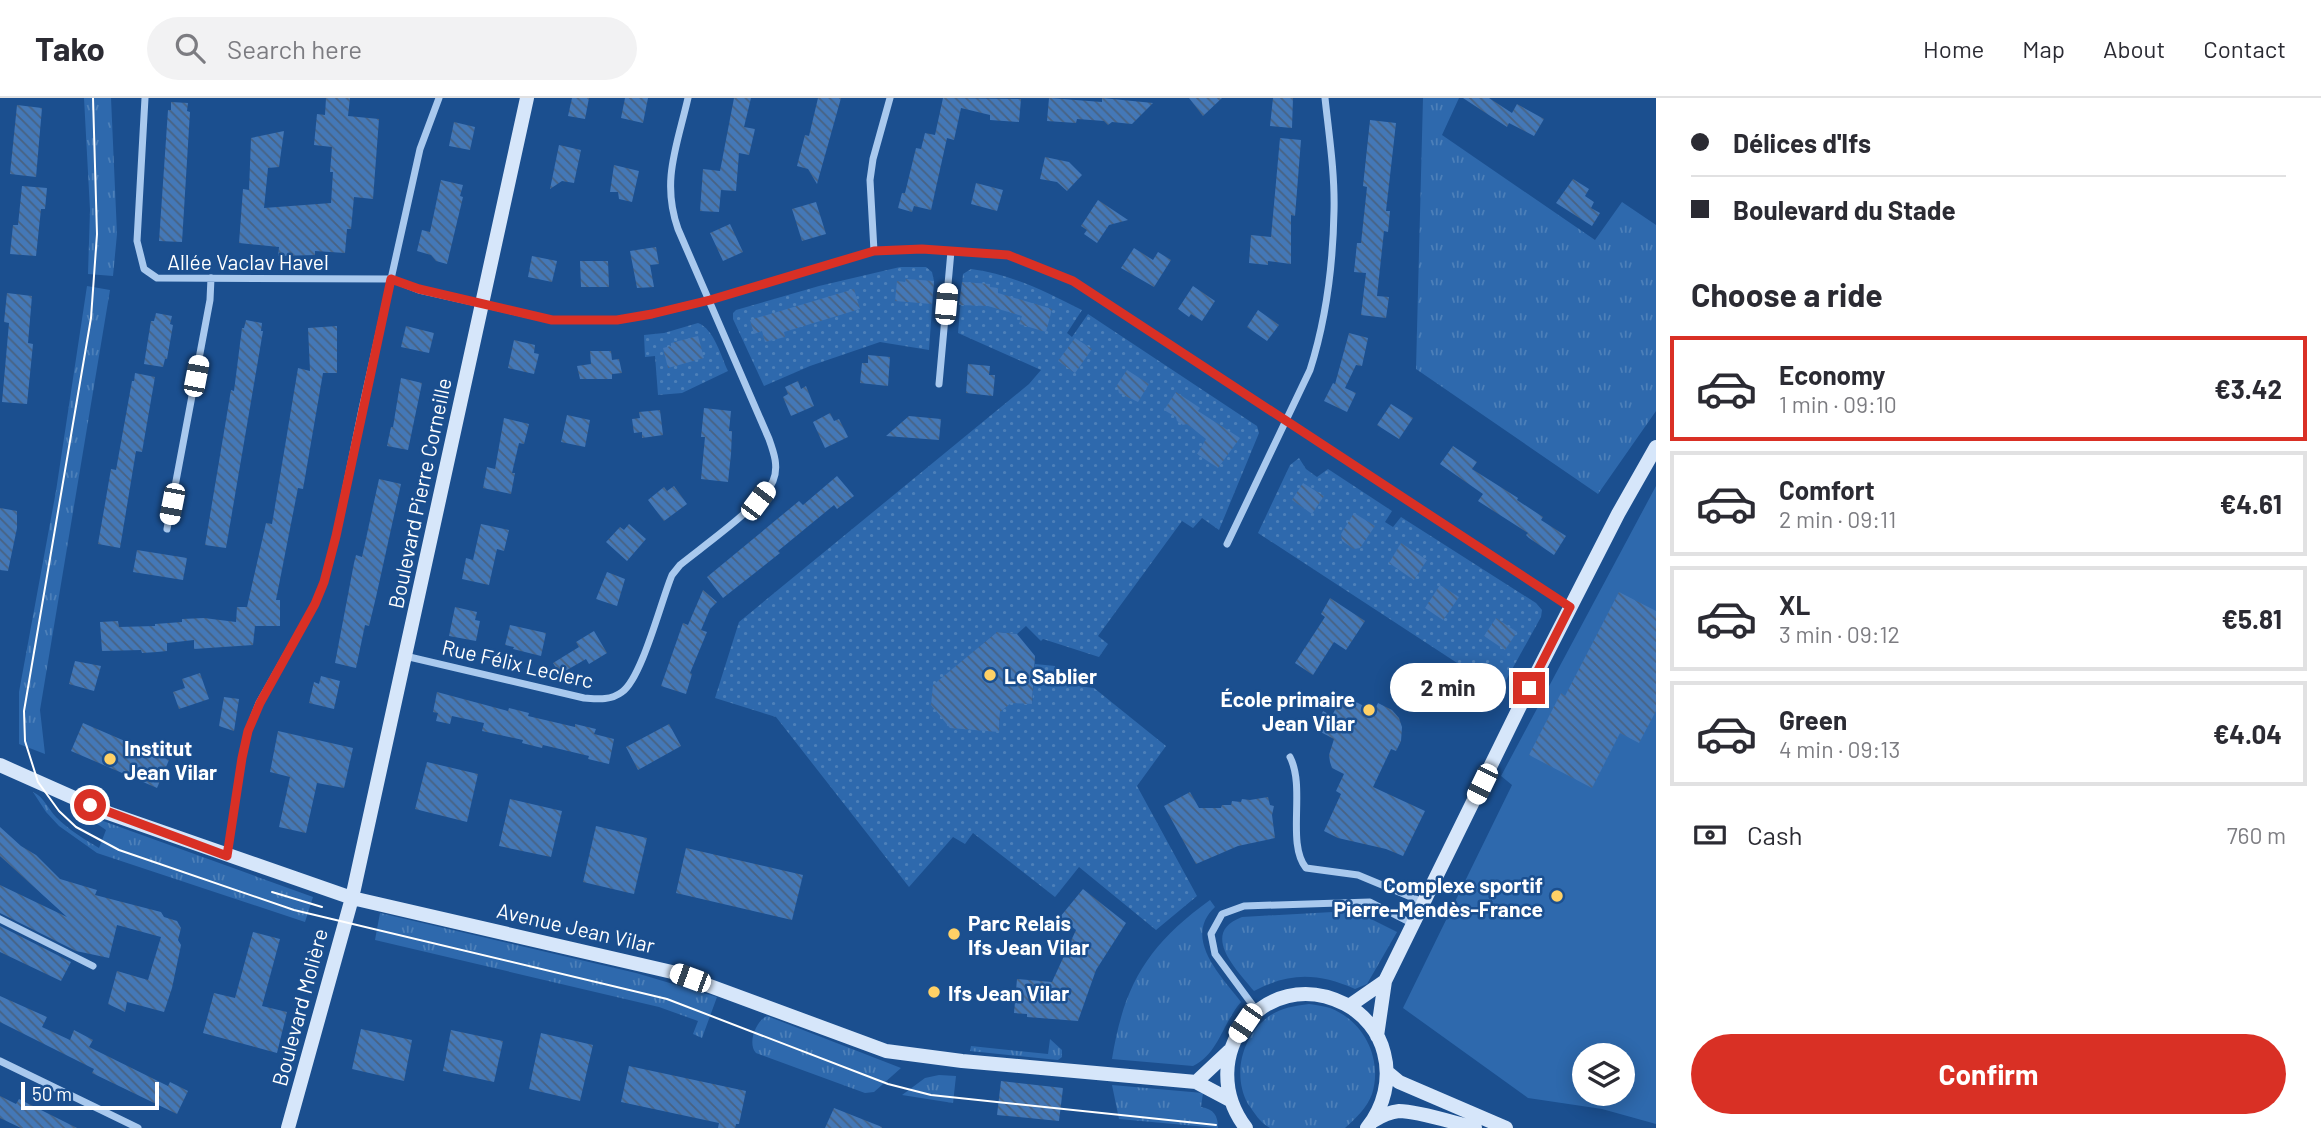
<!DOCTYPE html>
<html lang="en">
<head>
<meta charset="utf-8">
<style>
	:root { --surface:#fff; --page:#f2f2f3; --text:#2b2b33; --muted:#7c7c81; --line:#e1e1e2; --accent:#d93025 }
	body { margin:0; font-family:Barlow,sans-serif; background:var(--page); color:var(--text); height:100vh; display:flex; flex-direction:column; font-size:26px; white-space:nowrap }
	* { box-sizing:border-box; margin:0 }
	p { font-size:23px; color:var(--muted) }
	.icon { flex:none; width:38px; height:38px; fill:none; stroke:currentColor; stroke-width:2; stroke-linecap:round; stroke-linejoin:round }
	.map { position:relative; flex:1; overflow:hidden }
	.side { display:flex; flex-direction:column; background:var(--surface); width:665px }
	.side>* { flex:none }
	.hud { display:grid; align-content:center; height:154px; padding:0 35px; background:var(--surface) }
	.buttons { position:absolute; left:1572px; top:945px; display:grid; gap:14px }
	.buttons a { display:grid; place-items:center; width:63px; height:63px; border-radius:50%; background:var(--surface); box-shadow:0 4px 18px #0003; font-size:35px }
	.scale { position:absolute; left:21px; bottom:18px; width:138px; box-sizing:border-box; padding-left:7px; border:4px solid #fff; border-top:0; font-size:19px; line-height:24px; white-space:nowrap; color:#fff; -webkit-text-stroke:5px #1b4f8f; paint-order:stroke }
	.end { position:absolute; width:32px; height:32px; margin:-16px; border:9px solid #d93025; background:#fff; box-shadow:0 0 0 4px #fff }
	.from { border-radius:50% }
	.bubble { position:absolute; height:49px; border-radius:24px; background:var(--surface); box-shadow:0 4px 18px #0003; font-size:23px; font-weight:700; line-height:49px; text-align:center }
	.car { position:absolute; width:21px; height:42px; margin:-21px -10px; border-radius:9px; box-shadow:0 0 5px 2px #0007; background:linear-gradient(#fff 24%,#345 0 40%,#fff 0 76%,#345 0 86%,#fff 0) }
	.hud b { display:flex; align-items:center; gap:24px; height:66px; font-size:26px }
	.hud b+b { border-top:2px solid var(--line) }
	.hud i { width:18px; height:18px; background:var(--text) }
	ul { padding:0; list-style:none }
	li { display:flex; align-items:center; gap:21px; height:105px; margin:0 14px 10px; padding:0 21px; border:4px solid var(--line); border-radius:0px }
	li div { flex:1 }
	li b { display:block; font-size:26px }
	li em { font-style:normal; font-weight:700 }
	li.current { border-color:var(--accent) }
	li>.icon { width:63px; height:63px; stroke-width:1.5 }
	h2 { padding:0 35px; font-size:32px; line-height:84px }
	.pay { display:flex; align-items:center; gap:18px; height:77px; padding:0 35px; font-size:26px }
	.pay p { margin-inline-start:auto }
	.primary-button { display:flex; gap:14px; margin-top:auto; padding:14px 35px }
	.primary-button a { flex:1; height:80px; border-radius:42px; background:var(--accent); color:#fff; font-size:28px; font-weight:700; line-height:80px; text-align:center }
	header { display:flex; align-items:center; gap:42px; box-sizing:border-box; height:98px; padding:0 35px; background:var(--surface); border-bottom:2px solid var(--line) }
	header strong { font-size:33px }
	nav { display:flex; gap:38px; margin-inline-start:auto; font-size:24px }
	.search { width:490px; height:63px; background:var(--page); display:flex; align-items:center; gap:18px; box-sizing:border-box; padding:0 24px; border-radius:38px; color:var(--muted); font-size:26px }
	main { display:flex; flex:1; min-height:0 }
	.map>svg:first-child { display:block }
	.grass { fill:url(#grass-tufts) }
	.garden { fill:url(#garden-dots) }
	.pitch { fill:#2e69ad; fill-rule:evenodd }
	.building { fill:url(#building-back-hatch) }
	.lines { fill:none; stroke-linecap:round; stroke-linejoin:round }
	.street { stroke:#a9c9ee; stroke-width:7 }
	.secondary { stroke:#d6e6fa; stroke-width:14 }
	.tram { stroke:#fff; stroke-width:2 }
	.route { stroke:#d93025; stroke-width:9 }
	.poi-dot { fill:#ffd166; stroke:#1b4f8f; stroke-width:2.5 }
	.labels { text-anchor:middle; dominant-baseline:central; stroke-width:5; stroke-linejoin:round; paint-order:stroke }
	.street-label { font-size:21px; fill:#fff; stroke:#1b4f8f }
	.poi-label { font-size:21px; font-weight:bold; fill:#fff; stroke:#1b4f8f; text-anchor:start }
</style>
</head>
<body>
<header>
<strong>Tako</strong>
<div class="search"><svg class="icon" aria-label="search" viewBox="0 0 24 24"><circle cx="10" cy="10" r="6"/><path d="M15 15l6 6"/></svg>Search here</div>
<nav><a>Home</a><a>Map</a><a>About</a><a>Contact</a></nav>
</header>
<main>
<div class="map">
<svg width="1656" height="1030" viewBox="0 0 1656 1030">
	<defs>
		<pattern id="grass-tufts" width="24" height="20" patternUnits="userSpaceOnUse" patternTransform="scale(1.75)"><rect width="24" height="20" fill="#2e69ad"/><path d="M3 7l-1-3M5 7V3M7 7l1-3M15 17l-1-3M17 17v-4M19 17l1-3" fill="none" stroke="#4d80b9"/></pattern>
		<pattern id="garden-dots" width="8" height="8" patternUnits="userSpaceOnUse" patternTransform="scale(1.75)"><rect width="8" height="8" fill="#2e69ad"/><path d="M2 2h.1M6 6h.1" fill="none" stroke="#4d80b9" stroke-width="1.8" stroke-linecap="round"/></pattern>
		<pattern id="building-back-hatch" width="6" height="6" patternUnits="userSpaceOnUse" patternTransform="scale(1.75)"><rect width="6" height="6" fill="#4478b7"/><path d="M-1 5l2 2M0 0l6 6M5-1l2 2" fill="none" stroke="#486282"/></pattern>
	</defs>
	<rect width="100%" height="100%" fill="#1b4f8f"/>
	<!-- grass -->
	<path class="grass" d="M84,0H111L117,136L113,178L88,176L90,112Z
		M1423,0H1459L1442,37L1595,142L1622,104L1656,127V313L1598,396L1416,271Z
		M87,188L110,192L40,612L45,656L19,646V594L56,393Z
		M33,694C43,698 49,712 56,719C69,732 84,741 99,750L106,732L81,715L313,799L305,824L97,755L59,728L46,714Z
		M1210,802L1215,809C1182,840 1221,878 1241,904C1222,926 1219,955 1193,968L1112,961C1124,886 1148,847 1210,802Z
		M1351,813L1365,818L1397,834L1367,886L1355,891C1318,875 1290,874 1254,893C1237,872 1199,835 1242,819Z
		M380,815L636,875L717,899L702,940L693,936L698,923L659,909L375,842Z
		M1309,906C1316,907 1324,908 1330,910C1364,923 1383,961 1372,996C1367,1010 1356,1020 1345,1030C1332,1030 1278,1030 1270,1030C1260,1025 1254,1014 1248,1006C1232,977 1242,938 1268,919C1280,910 1294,908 1309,906Z
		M767,918L901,970L874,994L865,995L756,955C747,945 756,923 767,918Z
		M1050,941L1062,952V959L1058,962L970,953L971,948L1048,956Z
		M939,977L956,978L953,1005L902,997L925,980Z
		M1112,987L1203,995L1201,1009C1214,1011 1218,1018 1218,1030L1119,1021Z"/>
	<!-- garden -->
	<path class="garden" d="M900,169H926L932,174L934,183L929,252L880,244L810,268L764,288L733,221V215L736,212L819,188Z
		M971,171C1014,177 1044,193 1082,212L1067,235L1072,239L1088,216L1257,328L1259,335L1219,432L1202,420L1193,430L1182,423L1098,538L1108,546L1099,559L1043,541L1041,543L1026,528L1017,536L997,534L933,588L999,633L1000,614L1011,604L1032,606L1035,566L1055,568L1054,585L1094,590L1166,648L1137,688L1197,798L1156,832L1079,769L1055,799L973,735L965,746L953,739L909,789L776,619L715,600L739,524L1029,286L1041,272L958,235L963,176Z
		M698,225C714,231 721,258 728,273L682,295L658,297L655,258L645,259L644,237L664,235Z
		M1299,360L1306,371L1317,379L1328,371L1392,413L1385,424L1393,429L1401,419L1536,505L1542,512L1541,519L1500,593L1258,435L1290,367Z"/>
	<!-- pitch -->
	<path class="pitch" d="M1656,388V1026L1602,1011L1528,1000L1403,910L1512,687L1501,678ZM1584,957H1622V996H1584Z"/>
	<!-- building -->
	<path class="building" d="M326,0H350L348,18L379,21L373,101L354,99L351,131H347L345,155L315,153V157L278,158L279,149L239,145L243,91L249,92L251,40L284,33L279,69L268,70L264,110L331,105L333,74H330L332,49L314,47L317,16L325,17Z
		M572,0H589L585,21L568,18Z
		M625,0H648L643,25L621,20Z
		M734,0H751L744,29L755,31L749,57L739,55L736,93L721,92L719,114L700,113L703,71L720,73Z
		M818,0H841L817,86L808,71L797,68L805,37L809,38Z
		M943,0L1021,1L1019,24L990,22V17L961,10L954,42L947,40L931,112L914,108L912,114L898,110L902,95H905L916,50L921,51L925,35L935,37Z
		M1049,0L1102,4V0L1153,5L1132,26L1112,24L1108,27L1104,23L1077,21L1076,25L1047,23Z
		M1189,0H1222L1203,18Z
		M1273,0H1293L1292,30L1270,28Z
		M1463,0H1489L1512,15L1517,6L1544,21L1534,38L1509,25L1507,29Z
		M171,4L188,5L187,13L190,14L182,144L159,143L168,12H171Z
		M17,7L42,10L36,79L10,76Z
		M1370,22L1396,25L1386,113H1390L1388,134L1384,133L1377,198L1389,199L1386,220L1361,217L1366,175L1354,174L1357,145H1361L1367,89L1363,88Z
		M454,24L475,29L470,52L449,48Z
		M1280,40L1301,42L1295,118L1291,117V166L1268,163V167L1249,165L1251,137L1271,139Z
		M559,47L581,52L574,85L562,83L550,91Z
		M1045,59L1069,64L1082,77L1067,93L1057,84L1040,81Z
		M614,67L639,73L632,104L619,101L618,94H610Z
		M1573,81L1589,91L1585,98L1594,104L1591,110L1600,115L1592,128L1556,105Z
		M441,82L463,87L460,98L463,99L447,166L436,163L431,157L417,153L422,132L430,134Z
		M976,85L1003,92L997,113L971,106Z
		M22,88L47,90L45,111H41L36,158L10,156L13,127H18Z
		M1098,102L1128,122L1109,127L1097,145L1084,136L1087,132L1081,128Z
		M816,104L826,136L802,143L792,111Z
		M730,126L743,154L723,163L710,135Z
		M656,149L659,166L650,167L654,189L637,190L630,153Z
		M1134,150L1153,162L1158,154L1171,162L1154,189L1121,170Z
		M532,158L557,163L552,184L528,179Z
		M580,163H608L609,189H581Z
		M906,181L934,183L932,206L895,203L897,183L905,184Z
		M962,184L990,186V189L998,190V195L1052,211L1046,234L1019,226L1022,218L988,208L959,207Z
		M1193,188L1215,203L1202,223L1191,216L1189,219L1178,211Z
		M854,191L860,211L784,234L785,239L765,244L762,233L754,236L750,222Z
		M7,195L32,198L28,245L33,246L27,306L2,304L9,225L4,224Z
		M1258,212L1279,227L1267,243L1247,229Z
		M156,215L172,218L170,226L173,227L167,261H165L163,269L144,266L151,223H154Z
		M246,222L262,225L261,233H263L226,450L205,447L231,292L234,293L242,230H244Z
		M337,228V275H323L303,391L298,390L276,502H280V528H255L253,547L194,551V542L167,545V553L157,554L142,555L141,552L102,553L100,524L118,523L119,529L155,528V526L182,524V521L204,520L236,524L237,509H247L266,425L272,426L298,270L310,273L308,230Z
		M406,228L434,235L429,255L401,249Z
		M1349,235L1368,240L1362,268L1356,267L1345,290L1356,295L1347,314L1324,303L1333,285L1335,286Z
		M698,238L704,260L668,270L663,250L671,248V245Z
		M1075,240L1092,251L1075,275L1058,263Z
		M514,242L535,247L534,255L539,256L534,276L508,270Z
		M590,253H611L612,262L619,261L622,275L612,276V281H580L577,268L591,266Z
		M868,257L890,259L888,288L860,285L862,265H868Z
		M968,266L990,268L989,277H995L993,298L966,295Z
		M1127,272L1149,286L1138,304L1119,295L1117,287Z
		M135,275L155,279L142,354L136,353L120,450L98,446L111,371L116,372L132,283H134Z
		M401,280L422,285L408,352L387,348L391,329H393Z
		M798,283L801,291L806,288L814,308L791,318L783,299L788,296L785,289Z
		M1176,294L1200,310L1198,313L1240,340L1218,370L1197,356L1206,341L1187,326L1183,327L1177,323L1176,319L1164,312Z
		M1391,306L1413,320L1399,341L1377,327Z
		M704,310L731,313L729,333H732L731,356L728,384L701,381L705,339H701Z
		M660,312L663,337L642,340V334L634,335L632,321L640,320L639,314Z
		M830,315L834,323L839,321L848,339L825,350L813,324Z
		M567,317L590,322L585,349L561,344Z
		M909,318L941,321L939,342L886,338Z
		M504,320L529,326L524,346L519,345L512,375H515L511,396L483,390L487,369L495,371Z
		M1453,348L1477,364L1472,371L1518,400L1517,402L1543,419L1541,422L1566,438L1554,457L1529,440L1526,437L1528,435L1478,403L1483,396L1440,366Z
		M837,378L854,398L837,411L834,407L778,453L780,455L723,500L707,479L799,403L803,407Z
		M379,381L401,386L376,499L369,528L365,527L356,570L335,565L354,465L356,457L362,459Z
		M1303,385L1324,398L1312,416L1292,402Z
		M674,388L687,406L664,423L648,402L664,389L667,393Z
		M0,410L17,413V430L8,473L0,472Z
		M1354,415L1375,428L1360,450L1354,451L1342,443L1341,436Z
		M481,426L509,432L504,453L497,451L489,487L462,481L466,460L473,462Z
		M629,426L646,441L627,463L606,444L620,429L624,432Z
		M1401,445L1427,462L1414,482L1389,465Z
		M137,452L187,460L183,482L133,474Z
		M607,474L625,481L617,508L596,501Z
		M1440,487L1459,499L1443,522L1425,510Z
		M703,492L717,504L710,511L701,532L707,534L690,575L692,576L686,596L661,588L683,525L688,527Z
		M1619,494L1656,513V613L1639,645L1620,635L1592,690L1529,657L1561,595L1565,598Z
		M1330,500L1365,523L1346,552L1334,544L1313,577L1295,565L1325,519L1321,516Z
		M455,509L477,514L475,522L480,523L476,543L449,538Z
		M1496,520L1517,534L1505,552L1484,538Z
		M510,527L546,535L541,558L513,551L514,549L505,547Z
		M594,533L607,555L589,566L586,561L560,576L553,565L579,549L576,544Z
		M997,534L1017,536L1035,558L1032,606L1011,605L1000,614L999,634L950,630L931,607L933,587Z
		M75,563L101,568L94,593L69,586Z
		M200,575L209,601L179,611L173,594L185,590L182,581Z
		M321,578L340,583L334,611L309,605L314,584L319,586Z
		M437,594L508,613L509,610L529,615L528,618L575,629V626L596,631L594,636L614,641L609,666L588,661L589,658L543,647L542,650L522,645L523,642L482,633L484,625L452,618L450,626L436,623L438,615L433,614Z
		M1342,597L1374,613L1378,605L1392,612L1399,620L1402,629L1401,643L1396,653L1391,651L1373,689L1425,713L1403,758L1386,751L1338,740L1324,733L1341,696L1336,693L1344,676L1332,670L1330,664L1329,657L1334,641L1315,631L1323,613L1332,618Z
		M224,599L239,601L234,633L219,628Z
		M83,625L169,662L157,690L71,653Z
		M669,626L681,648L638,672L626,649Z
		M278,633L353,650L344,690L317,685L306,735L279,729L290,679L270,674Z
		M427,664L478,676L467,724L415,711Z
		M1190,694L1199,710H1221L1222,707H1231L1232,703L1241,704L1242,701L1250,702L1268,699L1270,707L1274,708L1272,717L1275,740L1238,748L1196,766L1164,708Z
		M510,701L562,713L551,759L499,748Z
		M596,728L647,740L634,796L583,784Z
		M0,729L21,748L36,757L60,781L97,792L95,797L161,814L164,819L177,823L181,830L178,842L181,847L172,890L164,914L127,904L125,914L108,906L117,873L148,882L161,839L117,827L109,860L76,853L0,815V787L67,819L0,758Z
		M686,750L803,777L792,822L676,795Z
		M1083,791L1126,825L1096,872L1078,923L1027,919V916L1014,915L1017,881L1052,884L1076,832L1060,819Z
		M0,828L71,864L61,883L0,854Z
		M253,834L280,841L262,908L287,914L277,955L203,935L214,895L235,900Z
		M0,898L47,919L42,929L70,942L74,932L93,942L89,949L168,988L170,984L188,993L177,1016L92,975L94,971L0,924Z
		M361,931L412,942L404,983L352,971Z
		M451,932L503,943L494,984L443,973Z
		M541,935L593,947L580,1003L529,991Z
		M629,968L746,993L739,1026H736L735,1030H718L719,1025L621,1004Z
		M1001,983L1063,990L1059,1023L997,1017Z
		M0,998L16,1006L19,1001L77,1030H21L0,1020Z
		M834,1010L882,1029V1030H825Z"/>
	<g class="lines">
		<!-- street -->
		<path class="street" d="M145,0L137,143L144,171L157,180L391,181L419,192L552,222H617L652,216L710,202L874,153L922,151L1008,157L1073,183L1570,509
			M874,153L870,82L873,61L890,0
			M939,286L951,153
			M167,431L210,202L211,180
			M1227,446L1310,272C1326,222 1333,166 1334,113C1335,76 1329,37 1325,0
			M405,558L584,600C597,601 610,603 622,594C642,580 661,503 672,477L680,467C702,449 763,406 773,383C779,369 774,355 769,341L678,131C661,83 677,48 688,0
			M1290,659C1306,690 1286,745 1306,770L1358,777L1423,804
			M227,757L242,660L248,633L259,605L315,506L324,484L336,438L362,311L420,51L439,0
			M0,821L93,868
			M1257,913L1215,856L1211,836L1222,816L1244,808L1370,804L1413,826
			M0,963L138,1030"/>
		<!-- secondary -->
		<path class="secondary" d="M0,667L108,715L352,800L672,874L886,953L962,963L1196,984L1230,1002
			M1349,908L1385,883
			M1377,938L1385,883L1519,610L1618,416L1656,349
			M1387,974L1399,984L1506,1030
			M1196,984L1229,953
			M1373,1023C1381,1018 1389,1014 1399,1013C1419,1013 1454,1025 1475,1030
			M288,1030L352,800L527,0
			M1246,1030C1192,959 1264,865 1345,906C1364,916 1379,934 1384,955C1391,981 1384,1009 1367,1030"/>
		<!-- tram -->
		<path class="tram" d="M93,0L97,136L91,220L24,613L25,643L38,684L59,713L76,729L119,752L294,812L667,901L888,986L931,997L1216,1027
			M272,794L322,809"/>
	</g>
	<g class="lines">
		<!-- route -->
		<path class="route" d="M90,707L227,758L242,660L248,633L260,605L315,506L324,484L336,438L391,181L419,191L552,222H617L652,216L710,202L874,153L922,151L1008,157L1073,183L1570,509L1529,590"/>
	</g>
	<!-- markers -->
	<g class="poi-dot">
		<circle cx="990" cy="577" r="7"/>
		<circle cx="1369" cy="612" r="7"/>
		<circle cx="110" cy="661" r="7"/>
		<circle cx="1557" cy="798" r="7"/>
		<circle cx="954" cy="836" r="7"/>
		<circle cx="934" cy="894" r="7"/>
	</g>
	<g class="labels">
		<!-- street labels -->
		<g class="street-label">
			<text x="248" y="163">Allée Vaclav Havel</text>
			<text transform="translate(419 395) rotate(-78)">Boulevard Pierre Corneille</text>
			<text transform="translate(518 565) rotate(13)">Rue Félix Leclerc</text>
			<text transform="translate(576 829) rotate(13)">Avenue Jean Vilar</text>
			<text transform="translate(299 909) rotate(-75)">Boulevard Molière</text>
		</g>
		<!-- poi labels -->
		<g class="poi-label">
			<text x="1004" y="577">Le Sablier</text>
			<text x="1355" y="600" text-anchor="end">École primaire<tspan x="1355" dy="24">Jean Vilar</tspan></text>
			<text x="124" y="649">Institut<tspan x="124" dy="24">Jean Vilar</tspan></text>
			<text x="1543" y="786" text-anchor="end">Complexe sportif<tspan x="1543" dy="24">Pierre-Mendès-France</tspan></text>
			<text x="968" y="824">Parc Relais<tspan x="968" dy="24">Ifs Jean Vilar</tspan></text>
			<text x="948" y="894">Ifs Jean Vilar</text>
		</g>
	</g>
</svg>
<div class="buttons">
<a><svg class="icon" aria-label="layers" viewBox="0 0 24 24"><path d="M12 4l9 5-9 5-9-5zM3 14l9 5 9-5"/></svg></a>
</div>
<div class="scale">50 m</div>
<i class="end from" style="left:90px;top:707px"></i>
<i class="end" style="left:1529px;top:590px"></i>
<div class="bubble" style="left:1390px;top:565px;width:116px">2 min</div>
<i class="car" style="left:946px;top:206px;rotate:5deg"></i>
<i class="car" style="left:196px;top:278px;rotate:11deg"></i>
<i class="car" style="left:758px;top:403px;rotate:37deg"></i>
<i class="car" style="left:172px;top:406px;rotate:191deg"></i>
<i class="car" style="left:1482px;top:686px;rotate:206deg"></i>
<i class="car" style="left:690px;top:880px;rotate:290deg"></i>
<i class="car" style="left:1245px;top:925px;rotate:214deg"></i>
</div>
<section class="side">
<div class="hud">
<b><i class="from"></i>Délices d'Ifs</b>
<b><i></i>Boulevard du Stade</b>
</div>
<h2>Choose a ride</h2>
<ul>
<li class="current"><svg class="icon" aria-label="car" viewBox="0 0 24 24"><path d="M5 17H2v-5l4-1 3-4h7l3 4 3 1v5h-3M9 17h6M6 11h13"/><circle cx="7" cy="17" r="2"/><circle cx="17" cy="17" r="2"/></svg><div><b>Economy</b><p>1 min · 09:10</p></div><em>€3.42</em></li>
<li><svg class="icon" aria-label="car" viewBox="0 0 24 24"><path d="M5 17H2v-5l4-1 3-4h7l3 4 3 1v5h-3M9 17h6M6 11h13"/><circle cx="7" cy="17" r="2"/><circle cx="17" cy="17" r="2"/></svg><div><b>Comfort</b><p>2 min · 09:11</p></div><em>€4.61</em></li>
<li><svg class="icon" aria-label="car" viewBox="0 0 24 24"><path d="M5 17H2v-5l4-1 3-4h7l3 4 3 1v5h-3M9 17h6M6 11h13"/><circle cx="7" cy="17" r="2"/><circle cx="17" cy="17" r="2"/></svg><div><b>XL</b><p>3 min · 09:12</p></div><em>€5.81</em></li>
<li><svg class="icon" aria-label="car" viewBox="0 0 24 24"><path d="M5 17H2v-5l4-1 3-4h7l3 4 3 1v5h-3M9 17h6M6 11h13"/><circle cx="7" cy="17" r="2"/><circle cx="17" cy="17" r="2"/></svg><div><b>Green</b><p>4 min · 09:13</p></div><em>€4.04</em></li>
</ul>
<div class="pay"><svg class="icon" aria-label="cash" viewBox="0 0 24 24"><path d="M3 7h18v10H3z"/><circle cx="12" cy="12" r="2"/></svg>Cash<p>760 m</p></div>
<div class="primary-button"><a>Confirm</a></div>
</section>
</main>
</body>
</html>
